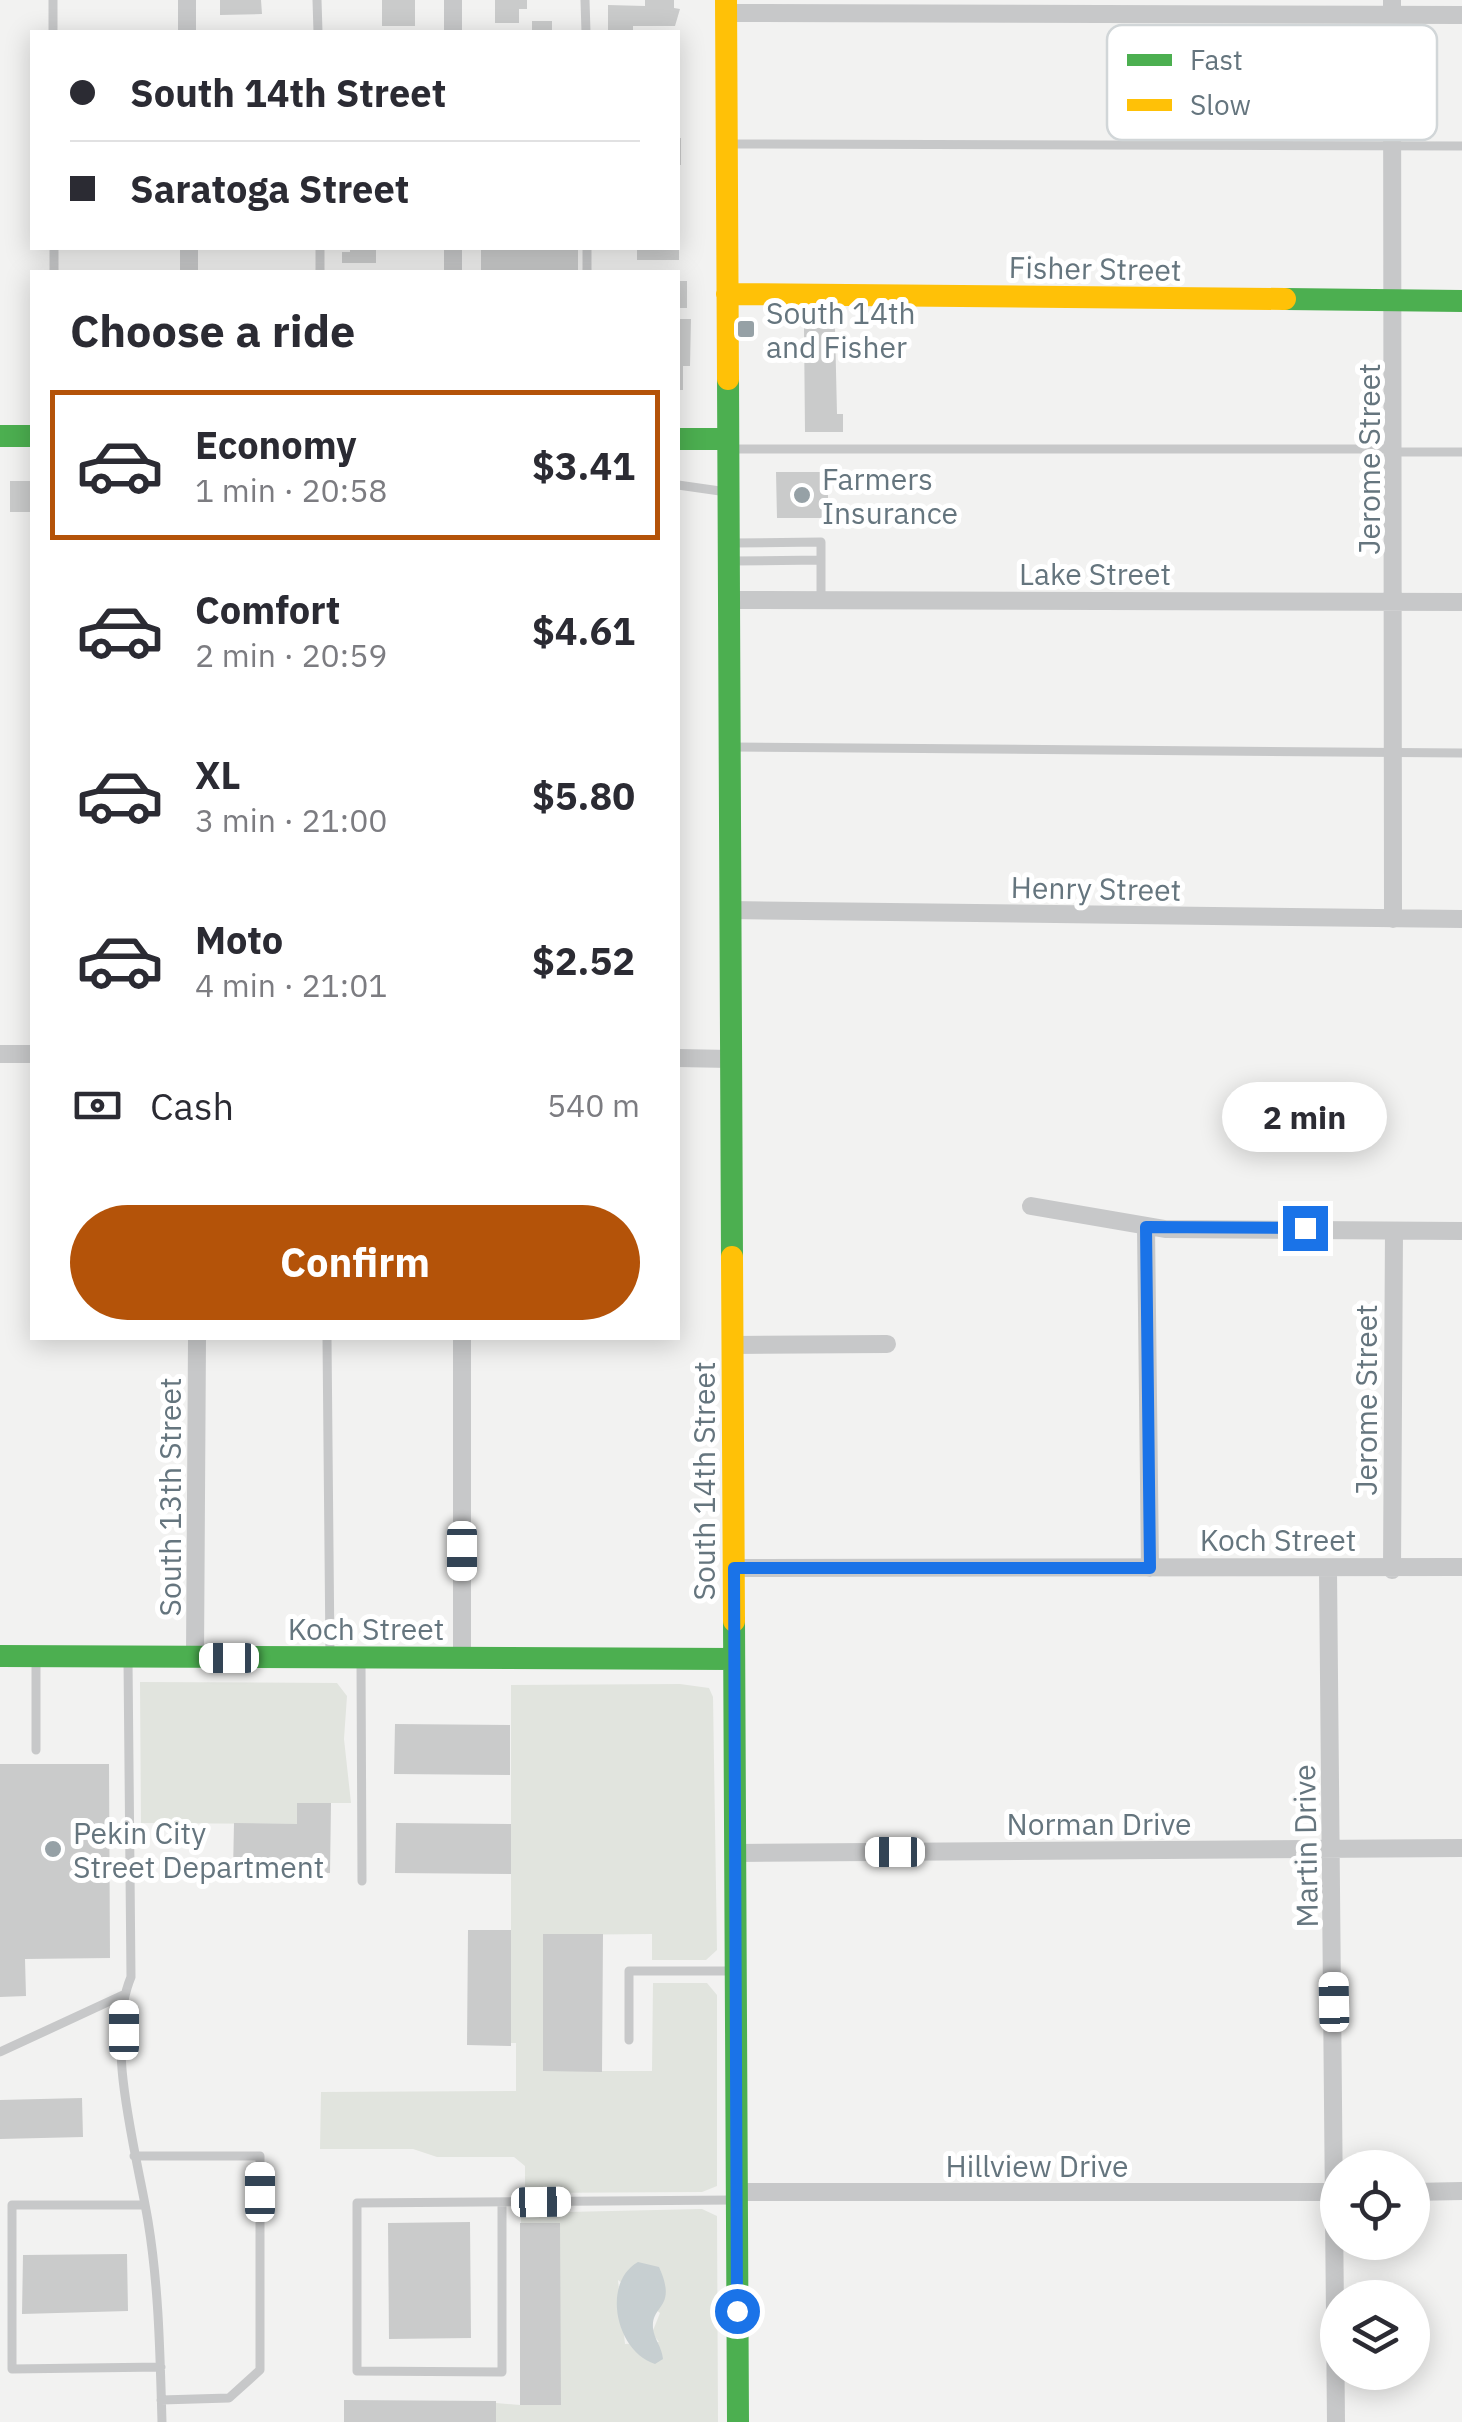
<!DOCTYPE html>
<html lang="en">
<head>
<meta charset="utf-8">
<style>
	:root { --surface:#fff; --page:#f2f2f3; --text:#2b2b33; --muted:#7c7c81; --line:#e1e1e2; --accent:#b45309 }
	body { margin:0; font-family:"IBM Plex Sans",sans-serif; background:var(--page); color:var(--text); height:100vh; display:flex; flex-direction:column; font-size:38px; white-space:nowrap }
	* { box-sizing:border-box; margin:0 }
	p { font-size:32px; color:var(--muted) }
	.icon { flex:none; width:55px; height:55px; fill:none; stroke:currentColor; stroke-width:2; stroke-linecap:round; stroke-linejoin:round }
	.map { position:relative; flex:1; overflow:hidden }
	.drawer { position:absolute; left:30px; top:270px; width:650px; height:1070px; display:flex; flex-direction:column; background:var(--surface); border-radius:0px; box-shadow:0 5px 25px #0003 }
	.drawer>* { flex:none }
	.top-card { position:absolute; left:30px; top:30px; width:650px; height:220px; border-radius:0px; box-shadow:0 5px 25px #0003; display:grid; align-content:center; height:220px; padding:0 40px; background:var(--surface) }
	.controls { position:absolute; left:1320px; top:2150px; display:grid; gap:20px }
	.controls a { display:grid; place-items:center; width:110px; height:110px; border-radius:50%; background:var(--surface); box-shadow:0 5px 25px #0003; font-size:50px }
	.end { position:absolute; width:45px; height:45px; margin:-22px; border:12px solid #1a73e8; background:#fff; box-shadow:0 0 0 5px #fff }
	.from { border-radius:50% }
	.bubble { position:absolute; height:70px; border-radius:35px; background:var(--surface); box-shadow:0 5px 25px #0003; font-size:32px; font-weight:800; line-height:70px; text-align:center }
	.car { position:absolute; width:30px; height:60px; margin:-30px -15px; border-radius:12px; box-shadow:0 0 8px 2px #0007; background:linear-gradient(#fff 24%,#345 0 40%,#fff 0 76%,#345 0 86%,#fff 0) }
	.top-card b { display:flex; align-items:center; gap:35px; height:95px; font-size:38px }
	.top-card b+b { border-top:2px solid var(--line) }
	.top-card i { width:25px; height:25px; background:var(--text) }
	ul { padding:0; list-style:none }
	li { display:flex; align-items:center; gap:30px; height:150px; margin:0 20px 15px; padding:0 20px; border:5px solid transparent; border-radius:0px }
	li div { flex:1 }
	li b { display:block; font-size:38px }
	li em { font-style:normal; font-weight:800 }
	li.on { border-color:var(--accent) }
	li>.icon { width:90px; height:90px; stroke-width:1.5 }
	h2 { padding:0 40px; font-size:45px; line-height:120px }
	.pay { display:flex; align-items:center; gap:25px; height:110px; padding:0 40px; font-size:38px }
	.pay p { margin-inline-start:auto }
	.cta { display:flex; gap:20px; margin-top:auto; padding:20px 40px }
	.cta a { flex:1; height:115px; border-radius:60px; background:var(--accent); color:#fff; font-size:40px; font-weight:800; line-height:115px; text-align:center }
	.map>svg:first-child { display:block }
	.green { fill:#e1e4de; fill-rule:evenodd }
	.water { fill:#c7cfd1 }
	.building { fill:#cacbcb }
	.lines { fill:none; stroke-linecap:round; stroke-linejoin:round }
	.lane { stroke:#c7c8c9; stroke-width:9 }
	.street { stroke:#c7c8c9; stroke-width:18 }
	.fast { stroke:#4caf50; stroke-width:22 }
	.slow { stroke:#ffc107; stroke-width:22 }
	.route { stroke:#1a73e8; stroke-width:12 }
	.poi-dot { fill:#96a1a6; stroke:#fff; stroke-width:4 }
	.labels { text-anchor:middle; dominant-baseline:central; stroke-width:10; stroke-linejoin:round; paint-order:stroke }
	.street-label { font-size:30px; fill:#65757e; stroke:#fff }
	.poi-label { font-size:30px; fill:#65757e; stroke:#fff; text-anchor:start }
	.key { fill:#fff; stroke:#d1d6d8; stroke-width:2.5 }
	.key-label { font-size:28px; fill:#65757e }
</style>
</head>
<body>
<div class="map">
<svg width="1462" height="2422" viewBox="0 0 1462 2422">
	<rect width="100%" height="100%" fill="#f2f2f1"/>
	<!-- green -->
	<path class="green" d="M140,1682L337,1683L347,1696L344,1739L351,1803H298L297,1824L141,1823Z
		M680,1684L709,1688L713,1697L717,1950L706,1960H652V1934L544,1935L543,2071H652L653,1983H707L717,1995V2186L702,2192L525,2193V2166L514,2157H437L413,2149H320L321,2092L516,2091V2043H511V1685Z
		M702,2209L717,2216L718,2422H496V2403L520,2405L521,2213ZM618,2280L660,2313L652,2333L659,2342L625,2344Z"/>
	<!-- water -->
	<path class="water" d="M638,2262L659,2267C678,2309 651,2304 653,2328C654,2339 662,2347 663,2359L655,2364C616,2352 601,2283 638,2262Z"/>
	<!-- building -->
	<path class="building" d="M220,0H261L262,14L220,15Z
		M382,0H415V26H382Z
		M495,0H527V9H519V23H495Z
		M645,0H674V8L680,9L675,26H633V32H608V5L645,6Z
		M532,21H552V32H532Z
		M678,138H681V165H678Z
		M350,248H376V263H342V252H350Z
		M481,248H578V272H481Z
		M637,248H679V260H637Z
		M678,281H687V308H678Z
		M678,319H691L690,366H683V390H678Z
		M804,328H835L837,414H843V432H805Z
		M776,472H828V518H777Z
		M10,481H32V512H10Z
		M395,1724L510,1725V1775L394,1774Z
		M0,1764H109L110,1958L25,1959L26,1996L0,1997Z
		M297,1803H331L330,1873L233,1872L234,1823L297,1824Z
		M396,1823L511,1824V1874L395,1873Z
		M468,1930H511V2046L467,2045Z
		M543,1934H603L602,2072L543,2071Z
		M82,2098L83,2137L0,2139V2100Z
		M470,2222L471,2338L389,2339L388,2223Z
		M520,2223H560L561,2405H520Z
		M127,2254L128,2311L22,2314L23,2255Z
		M344,2400L496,2401V2422H344Z"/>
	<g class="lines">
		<!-- lane -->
		<path class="lane" d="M53,0V32
			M317,0L318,32
			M585,0L586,32
			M729,144L1462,146
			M54,248V272
			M320,248V272
			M587,248V272
			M729,449H1394
			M1396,452H1462
			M678,485L727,492
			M732,543L821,542V600
			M733,561L821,560
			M732,747L1462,753
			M327,1338L330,1655
			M36,1659V1750
			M128,1660L131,1977C104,2041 137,2154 148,2221C159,2288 160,2355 162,2422
			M361,1661L362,1881
			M629,2040V1971H733
			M0,2052L123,1995
			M134,2156H260V2370L229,2398L161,2400
			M502,2202V2372L357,2371V2203L733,2200
			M145,2205H12V2369L161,2367"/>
		<!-- street -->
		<path class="street" d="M187,0V32
			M453,0V32
			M1392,0L1393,919
			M726,13L1462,15
			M189,248V272
			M453,248V272
			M728,600L1462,602
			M730,910L1462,919
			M0,1054H32
			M678,1058L730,1059
			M1031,1206L1165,1229L1462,1231
			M1146,1227L1150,1568
			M462,1338V1658
			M732,1345L887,1344
			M734,1568L1462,1567
			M1328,1570L1336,2422
			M1392,1570L1394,1231
			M195,1657L197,1338
			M735,1853L1462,1848
			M736,2192H1338
			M1412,2192L1462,2191"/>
		<!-- fast -->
		<path class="fast" d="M1285,299L1462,301
			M728,379L732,1257
			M0,436H32
			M678,439H726
			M734,1621L738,2422
			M0,1656L733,1659"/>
		<!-- slow -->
		<path class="slow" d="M726,0L728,379
			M727,294L1285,299
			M732,1257L734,1621"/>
	</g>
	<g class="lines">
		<!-- route -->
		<path class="route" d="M737,2311L734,1568H1150L1146,1227L1305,1228"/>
	</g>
	<!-- markers -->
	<g class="poi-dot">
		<rect x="736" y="319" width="20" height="20" rx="5"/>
		<circle cx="802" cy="495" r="10"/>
		<circle cx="53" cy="1849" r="10"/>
	</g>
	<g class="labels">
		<!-- street labels -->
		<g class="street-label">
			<text transform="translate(1095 268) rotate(1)">Fisher Street</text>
			<text transform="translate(1368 459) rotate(-90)">Jerome Street</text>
			<text x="1095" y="573">Lake Street</text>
			<text transform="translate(1096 888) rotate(1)">Henry Street</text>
			<text transform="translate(1365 1400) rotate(-90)">Jerome Street</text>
			<text transform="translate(703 1481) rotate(-90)">South 14th Street</text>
			<text transform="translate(169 1497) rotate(-90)">South 13th Street</text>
			<text x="1278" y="1539">Koch Street</text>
			<text x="366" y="1628">Koch Street</text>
			<text x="1099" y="1823">Norman Drive</text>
			<text transform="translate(1305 1846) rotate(-91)">Martin Drive</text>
			<text x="1037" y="2165">Hillview Drive</text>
		</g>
		<!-- poi labels -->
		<g class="poi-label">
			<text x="766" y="312">South 14th<tspan x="766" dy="34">and Fisher</tspan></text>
			<text x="822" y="478">Farmers<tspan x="822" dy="34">Insurance</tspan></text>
			<text x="73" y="1832">Pekin City<tspan x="73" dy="34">Street Department</tspan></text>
		</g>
	</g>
	<!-- legend -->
	<rect x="1107" y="25" width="330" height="115" rx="15" class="key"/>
	<rect x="1127" y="54" width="45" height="12" fill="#4caf50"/>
	<rect x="1127" y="99" width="45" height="12" fill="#ffc107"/>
	<g class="key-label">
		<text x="1190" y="70">Fast</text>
		<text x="1190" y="115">Slow</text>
	</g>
</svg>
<div class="controls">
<a><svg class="icon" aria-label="locate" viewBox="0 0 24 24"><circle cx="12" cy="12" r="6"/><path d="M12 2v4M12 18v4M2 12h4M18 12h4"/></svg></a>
<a><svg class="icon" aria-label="layers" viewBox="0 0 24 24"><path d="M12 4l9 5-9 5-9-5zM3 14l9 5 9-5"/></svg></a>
</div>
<i class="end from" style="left:737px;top:2311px"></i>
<i class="end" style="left:1305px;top:1228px"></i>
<div class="bubble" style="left:1222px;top:1082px;width:165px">2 min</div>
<i class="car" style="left:462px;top:1551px;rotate:180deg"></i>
<i class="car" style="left:229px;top:1658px;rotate:270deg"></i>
<i class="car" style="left:895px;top:1852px;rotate:270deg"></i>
<i class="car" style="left:1334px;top:2002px;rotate:359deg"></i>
<i class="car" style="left:124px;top:2030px;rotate:0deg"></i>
<i class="car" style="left:260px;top:2192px;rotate:0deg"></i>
<i class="car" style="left:541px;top:2202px;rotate:89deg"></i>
<div class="top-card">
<b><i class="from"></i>South 14th Street</b>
<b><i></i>Saratoga Street</b>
</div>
<section class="drawer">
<h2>Choose a ride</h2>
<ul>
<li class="on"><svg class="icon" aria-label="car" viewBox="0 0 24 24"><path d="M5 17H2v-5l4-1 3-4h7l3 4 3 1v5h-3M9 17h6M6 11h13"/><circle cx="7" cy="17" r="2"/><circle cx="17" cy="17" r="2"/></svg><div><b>Economy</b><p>1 min · 20:58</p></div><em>$3.41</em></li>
<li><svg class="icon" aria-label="car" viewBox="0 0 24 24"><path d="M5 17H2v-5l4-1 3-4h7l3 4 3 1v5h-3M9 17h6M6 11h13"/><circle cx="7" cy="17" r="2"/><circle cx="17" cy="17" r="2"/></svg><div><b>Comfort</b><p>2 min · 20:59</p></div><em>$4.61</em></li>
<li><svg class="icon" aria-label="car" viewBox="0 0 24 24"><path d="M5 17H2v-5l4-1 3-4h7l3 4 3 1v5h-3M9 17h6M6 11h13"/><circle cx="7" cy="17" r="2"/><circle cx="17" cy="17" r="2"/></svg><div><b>XL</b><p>3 min · 21:00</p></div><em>$5.80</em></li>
<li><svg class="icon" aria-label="car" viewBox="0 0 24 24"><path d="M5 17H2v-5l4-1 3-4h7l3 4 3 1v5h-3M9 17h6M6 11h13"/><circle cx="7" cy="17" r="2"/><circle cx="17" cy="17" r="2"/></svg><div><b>Moto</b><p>4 min · 21:01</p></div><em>$2.52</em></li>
</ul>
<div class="pay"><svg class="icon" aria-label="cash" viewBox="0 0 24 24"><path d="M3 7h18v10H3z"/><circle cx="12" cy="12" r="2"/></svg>Cash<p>540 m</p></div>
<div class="cta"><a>Confirm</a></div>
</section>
</div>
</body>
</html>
